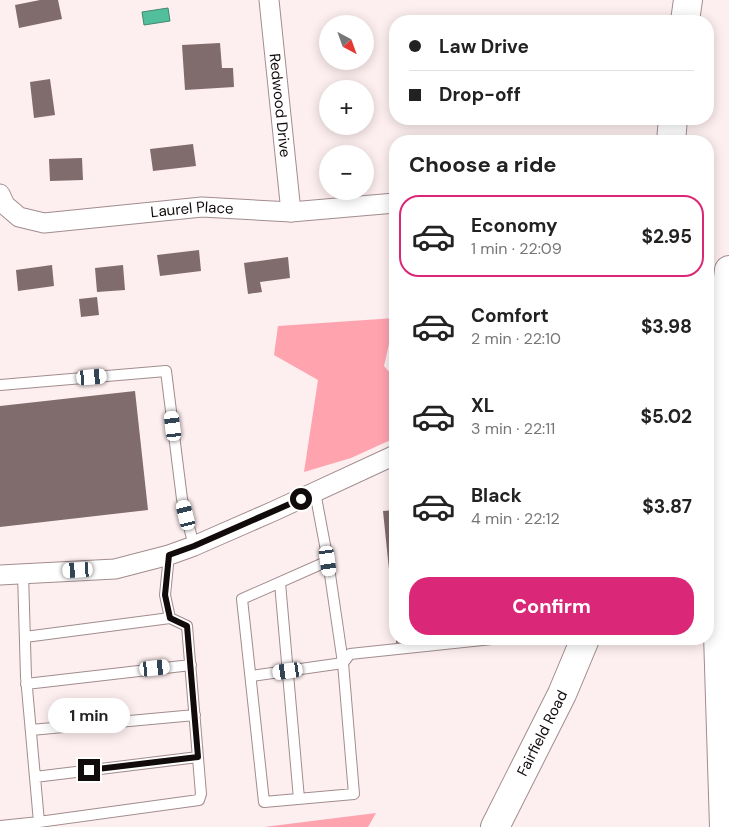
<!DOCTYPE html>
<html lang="en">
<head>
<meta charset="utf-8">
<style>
	:root { --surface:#fff; --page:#f2f2f2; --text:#222; --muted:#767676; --line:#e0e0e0; --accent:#db2777 }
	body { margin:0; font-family:"DM Sans",sans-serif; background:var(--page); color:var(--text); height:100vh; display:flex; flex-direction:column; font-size:19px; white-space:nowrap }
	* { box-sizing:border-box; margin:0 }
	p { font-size:16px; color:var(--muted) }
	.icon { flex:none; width:28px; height:28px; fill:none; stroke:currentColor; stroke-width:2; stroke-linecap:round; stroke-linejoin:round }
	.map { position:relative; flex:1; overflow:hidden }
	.drawer { position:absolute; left:389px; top:135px; width:325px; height:510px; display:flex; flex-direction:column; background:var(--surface); border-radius:20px; box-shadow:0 2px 12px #0003 }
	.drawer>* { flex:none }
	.hud { position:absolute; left:389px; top:15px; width:325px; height:110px; border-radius:20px; box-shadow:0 2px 12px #0003; display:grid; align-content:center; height:110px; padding:0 20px; background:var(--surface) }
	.needle { width:32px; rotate:139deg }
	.buttons { position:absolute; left:319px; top:15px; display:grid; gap:10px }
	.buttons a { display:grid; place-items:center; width:55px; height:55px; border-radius:50%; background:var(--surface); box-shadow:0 2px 12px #0003; font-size:25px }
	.end { position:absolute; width:22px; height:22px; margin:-11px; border:6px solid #120b0c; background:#fff; box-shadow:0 0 0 2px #fff }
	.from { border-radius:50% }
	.bubble { position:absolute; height:35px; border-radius:18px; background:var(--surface); box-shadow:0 2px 12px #0003; font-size:16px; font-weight:700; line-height:35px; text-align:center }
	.car { position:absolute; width:15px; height:30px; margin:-15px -8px; border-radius:6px; box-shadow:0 0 4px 1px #0007; background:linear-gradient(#fff 24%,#345 0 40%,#fff 0 76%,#345 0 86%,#fff 0) }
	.hud b { display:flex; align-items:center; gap:18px; height:48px; font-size:19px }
	.hud b+b { border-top:1px solid var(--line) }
	.hud i { width:12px; height:12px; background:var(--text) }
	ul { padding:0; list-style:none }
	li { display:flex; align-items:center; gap:15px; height:82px; margin:0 10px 8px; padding:0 10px; border:2px solid transparent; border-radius:20px }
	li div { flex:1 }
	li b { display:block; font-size:19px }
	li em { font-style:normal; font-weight:700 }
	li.on { border-color:var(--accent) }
	li>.icon { width:45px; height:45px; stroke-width:1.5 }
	h2 { padding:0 20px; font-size:22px; line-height:60px }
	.action { display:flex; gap:10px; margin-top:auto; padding:10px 20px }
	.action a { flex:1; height:58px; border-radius:20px; background:var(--accent); color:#fff; font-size:20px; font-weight:700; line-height:58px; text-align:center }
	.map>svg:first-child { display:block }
	.green { fill:#ffa3af }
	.water { fill:#52bf9c; stroke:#3f8971 }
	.building { fill:#806b6d }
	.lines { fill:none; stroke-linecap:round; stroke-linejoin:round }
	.lane-casing { stroke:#a28c8e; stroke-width:12 }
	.street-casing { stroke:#a28c8e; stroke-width:21 }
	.secondary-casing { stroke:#a28c8e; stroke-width:30 }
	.highway-casing { stroke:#a28c8e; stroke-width:30 }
	.lane { stroke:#fff; stroke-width:10 }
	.street { stroke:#fff; stroke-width:19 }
	.secondary { stroke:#fff; stroke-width:28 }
	.highway { stroke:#fff; stroke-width:28 }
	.route { stroke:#120b0c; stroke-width:6 }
	.labels { text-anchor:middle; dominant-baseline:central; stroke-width:5; stroke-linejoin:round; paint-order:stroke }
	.street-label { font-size:15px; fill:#120b0c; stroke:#fdeeef }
</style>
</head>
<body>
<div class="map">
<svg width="729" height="827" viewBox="0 0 729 827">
	<rect width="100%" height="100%" fill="#fdeeef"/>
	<!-- green -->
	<path class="green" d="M395,318V340L389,344L384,366L395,379V438L351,458L304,472L318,380L274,355L278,326Z
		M376,813L368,827H264Z"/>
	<!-- water -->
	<path class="water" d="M168,8L170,21L144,25L142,12Z"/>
	<!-- building -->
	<path class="building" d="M40,0H58L62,19L19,28L15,5Z
		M220,43L222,68H233L234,87L185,90L182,45Z
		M50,79L55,115L34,118L30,82Z
		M193,144L196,166L153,171L150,149Z
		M82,158L83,180L50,181L49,159Z
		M199,250L201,271L160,276L157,255Z
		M288,257L290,278L260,282L262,292L248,294L244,263Z
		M52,265L54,286L18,291L16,270Z
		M123,265L125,290L97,292L95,268Z
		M97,297L99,315L81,317L79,299Z
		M135,391L148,510L0,527V406Z
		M395,510V618H394L383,511Z
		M396,639H423V640L396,643Z"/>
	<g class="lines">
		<!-- lane casing -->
		<g class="lane-casing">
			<path id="lane" d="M0,385L166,371L182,499L194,546
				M315,492L328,561L242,599L264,802L354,794L343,663L328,561
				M169,555L165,595L170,618
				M280,583L299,799
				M25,637L170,618L187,626L201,794L199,800L39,822
				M251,676L343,663L350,654L492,639
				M26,684L191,665
				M31,730L195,715
				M35,777L198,757
				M0,826L39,822L26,677L23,573"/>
		</g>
		<!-- street casing -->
		<g class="street-casing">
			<g id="street">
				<path id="s1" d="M269,0L291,212"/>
				<path id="s2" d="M0,194L5,205L19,217L44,223L202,207L291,212L395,203"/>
				<path d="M0,575L115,569L169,555L194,546L274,511L395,455"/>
			</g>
		</g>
		<!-- secondary casing -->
		<g class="secondary-casing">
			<g id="secondary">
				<path d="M685,21L688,0"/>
				<path d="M671,141L673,119"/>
				<path id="s3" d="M495,827L562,694L585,639"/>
			</g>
		</g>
		<!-- highway casing -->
		<g class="highway-casing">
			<path id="highway" d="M724,827L718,634V471L726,295L729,270"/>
		</g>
		<!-- lane -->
		<use href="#lane" class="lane"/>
		<!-- street -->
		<use href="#street" class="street"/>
		<!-- secondary -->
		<use href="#secondary" class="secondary"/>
		<!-- highway -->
		<use href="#highway" class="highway"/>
	</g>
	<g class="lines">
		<!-- route -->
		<path class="route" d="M89,770L198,757L187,626L170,618L165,595L169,555L194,546L301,499"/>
	</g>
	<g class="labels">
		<!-- street labels -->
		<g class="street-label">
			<text stroke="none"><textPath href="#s1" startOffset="106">Redwood Drive</textPath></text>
			<text stroke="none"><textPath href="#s2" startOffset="205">Laurel Place</textPath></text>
			<text stroke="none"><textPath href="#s3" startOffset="105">Fairfield Road</textPath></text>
		</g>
	</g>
</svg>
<div class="buttons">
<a><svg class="needle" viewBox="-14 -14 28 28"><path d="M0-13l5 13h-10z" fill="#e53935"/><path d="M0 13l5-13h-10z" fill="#767676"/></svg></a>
<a>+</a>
<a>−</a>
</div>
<i class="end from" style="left:301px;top:499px"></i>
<i class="end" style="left:89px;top:770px"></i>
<div class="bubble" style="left:48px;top:698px;width:82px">1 min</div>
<i class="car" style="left:92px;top:377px;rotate:85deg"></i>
<i class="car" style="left:173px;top:426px;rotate:353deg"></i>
<i class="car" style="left:186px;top:515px;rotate:346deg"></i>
<i class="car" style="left:328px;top:561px;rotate:172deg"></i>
<i class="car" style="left:78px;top:570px;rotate:267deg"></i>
<i class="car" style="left:155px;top:668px;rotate:84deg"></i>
<i class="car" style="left:288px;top:671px;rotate:262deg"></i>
<div class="hud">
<b><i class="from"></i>Law Drive</b>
<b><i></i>Drop-off</b>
</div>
<section class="drawer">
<h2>Choose a ride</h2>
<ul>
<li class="on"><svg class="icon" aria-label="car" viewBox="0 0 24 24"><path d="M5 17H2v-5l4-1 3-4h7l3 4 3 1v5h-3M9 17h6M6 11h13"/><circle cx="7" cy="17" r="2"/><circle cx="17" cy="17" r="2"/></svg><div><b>Economy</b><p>1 min · 22:09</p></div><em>$2.95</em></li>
<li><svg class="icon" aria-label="car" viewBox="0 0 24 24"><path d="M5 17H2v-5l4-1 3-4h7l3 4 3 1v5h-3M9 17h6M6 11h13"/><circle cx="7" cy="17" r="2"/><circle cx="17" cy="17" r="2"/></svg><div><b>Comfort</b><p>2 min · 22:10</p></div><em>$3.98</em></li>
<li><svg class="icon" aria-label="car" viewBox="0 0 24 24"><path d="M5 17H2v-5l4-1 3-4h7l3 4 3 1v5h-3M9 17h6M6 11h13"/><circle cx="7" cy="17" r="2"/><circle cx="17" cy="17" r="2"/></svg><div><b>XL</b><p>3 min · 22:11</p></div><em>$5.02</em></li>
<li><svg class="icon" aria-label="car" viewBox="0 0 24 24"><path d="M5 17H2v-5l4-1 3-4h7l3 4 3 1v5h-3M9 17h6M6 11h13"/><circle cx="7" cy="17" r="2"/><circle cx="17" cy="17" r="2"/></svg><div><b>Black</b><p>4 min · 22:12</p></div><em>$3.87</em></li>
</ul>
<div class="action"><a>Confirm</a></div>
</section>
</div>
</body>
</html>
